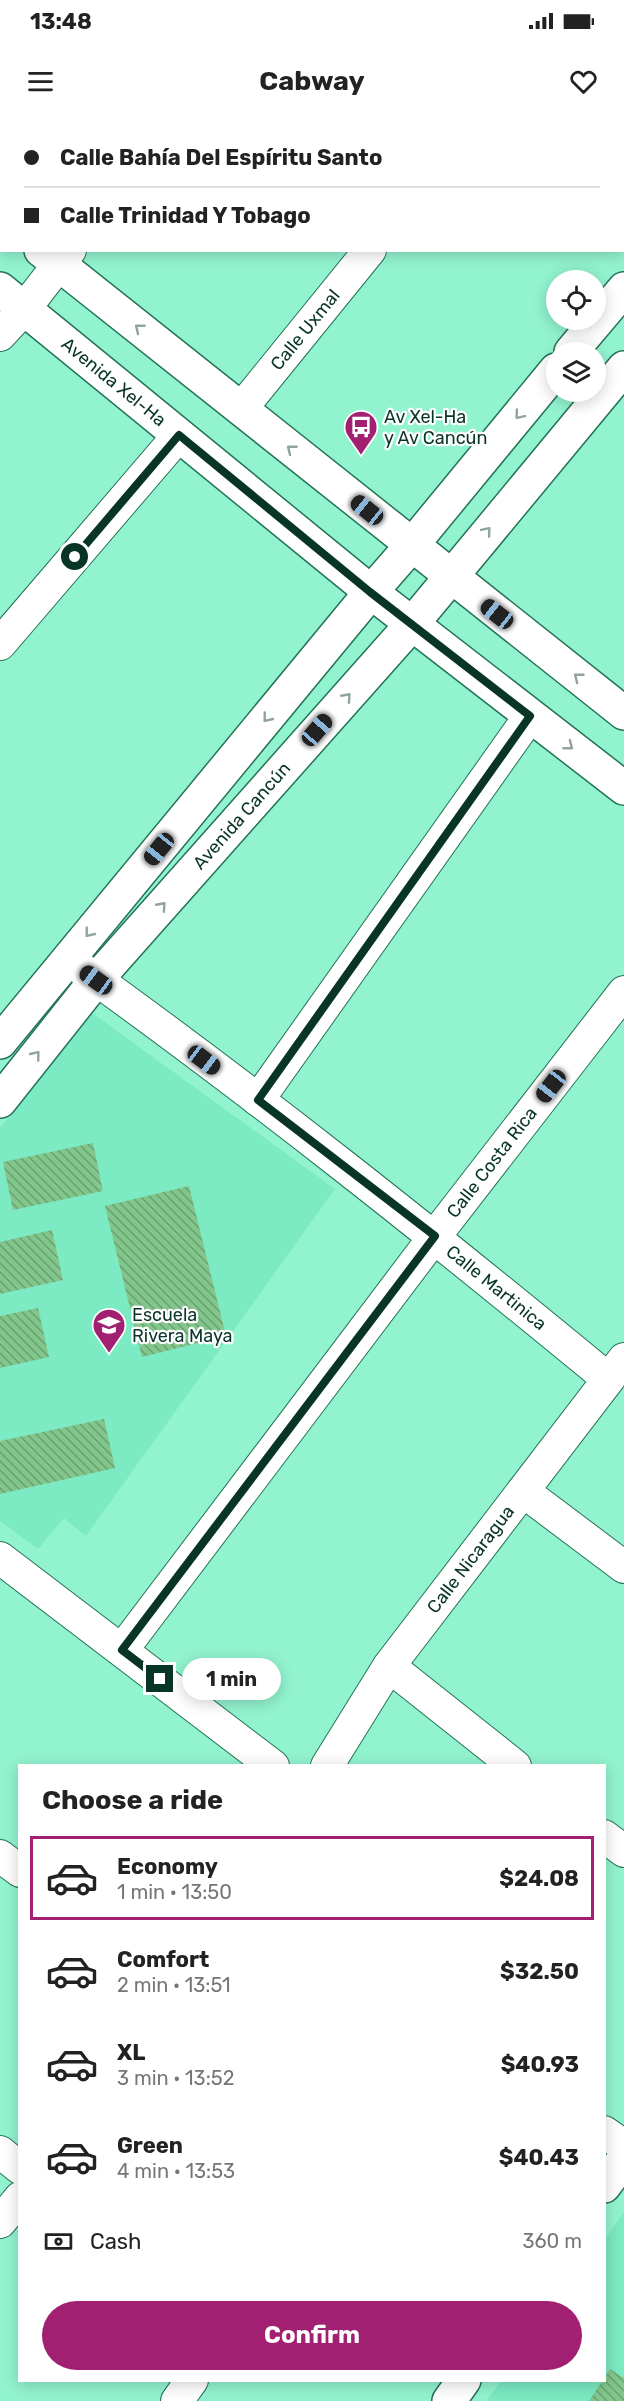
<!DOCTYPE html>
<html lang="en">
<head>
<meta charset="utf-8">
<style>
	:root { --surface:#fff; --page:#f6f6f6; --text:#222; --muted:#767676; --line:#e0e0e0; --accent:#a12071 }
	body { margin:0; font-family:Rubik,sans-serif; background:var(--page); color:var(--text); height:100vh; display:flex; flex-direction:column; font-size:22px; white-space:nowrap }
	* { box-sizing:border-box; margin:0 }
	p { font-size:20px; color:var(--muted) }
	.icon { flex:none; width:33px; height:33px; fill:none; stroke:currentColor; stroke-width:2; stroke-linecap:round; stroke-linejoin:round }
	.map { position:relative; flex:1; overflow:hidden }
	.side { position:absolute; left:18px; top:1644px; width:588px; height:618px; display:flex; flex-direction:column; background:var(--surface); border-radius:0px; box-shadow:0 3px 15px #0003 }
	.side>* { flex:none }
	.top-card { position:absolute; left:0px; top:0px; width:624px; height:132px; box-shadow:0 3px 15px #0003; display:grid; align-content:center; height:132px; padding:0 24px; background:var(--surface) }
	.tools { position:absolute; left:546px; top:150px; display:grid; gap:12px }
	.tools a { display:grid; place-items:center; width:60px; height:60px; border-radius:50%; background:var(--surface); box-shadow:0 3px 15px #0003; font-size:30px }
	.end { position:absolute; width:27px; height:27px; margin:-14px; border:8px solid #093528; background:#fff; box-shadow:0 0 0 3px #fff }
	.from { border-radius:50% }
	.bubble { position:absolute; height:42px; border-radius:21px; background:var(--surface); box-shadow:0 3px 15px #0003; font-size:20px; font-weight:700; line-height:42px; text-align:center }
	.car { position:absolute; width:18px; height:36px; margin:-18px -9px; border-radius:8px; box-shadow:0 0 4px 2px #0007; background:linear-gradient(#222 24%,#8ab4d8 0 40%,#222 0 76%,#8ab4d8 0 86%,#222 0) }
	.top-card b { display:flex; align-items:center; gap:21px; height:57px; font-size:22px }
	.top-card b+b { border-top:2px solid var(--line) }
	.top-card i { width:15px; height:15px; background:var(--text) }
	ul { padding:0; list-style:none }
	li { display:flex; align-items:center; gap:18px; height:84px; margin:0 12px 9px; padding:0 12px; border:3px solid transparent; border-radius:0px }
	li div { flex:1 }
	li b { display:block; font-size:22px }
	li em { font-style:normal; font-weight:700 }
	li.selected { border-color:var(--accent) }
	li>.icon { width:54px; height:54px; stroke-width:1.5 }
	h2 { padding:0 24px; font-size:27px; line-height:72px }
	.pay { display:flex; align-items:center; gap:15px; height:66px; padding:0 24px; font-size:22px }
	.pay p { margin-inline-start:auto }
	.cta { display:flex; gap:12px; margin-top:auto; padding:12px 24px }
	.cta a { flex:1; height:69px; border-radius:36px; background:var(--accent); color:#fff; font-size:24px; font-weight:700; line-height:69px; text-align:center }
	.status { display:flex; justify-content:space-between; align-items:center; height:42px; padding:0 30px; background:var(--surface); direction:ltr }
	.status svg { height:16px; fill:currentColor }
	header { display:flex; justify-content:space-between; align-items:center; height:78px; padding:0 24px; background:var(--surface); font-size:27px; font-weight:700 }
	.map>svg:first-child { display:block }
	.built { fill:#7ceac3 }
	.building { fill:url(#building-back-hatch) }
	.lines { fill:none; stroke-linecap:round; stroke-linejoin:round }
	.street-casing { stroke:#247259; stroke-width:34 }
	.secondary-casing { stroke:#247259; stroke-width:36 }
	.street { stroke:#fff; stroke-width:32 }
	.secondary { stroke:#fff; stroke-width:33 }
	.oneway { stroke:#90a49e }
	.route { stroke:#093528; stroke-width:8 }
	.labels { text-anchor:middle; dominant-baseline:central; stroke-width:4.5; stroke-linejoin:round; paint-order:stroke }
	.street-label { font-size:18px; fill:#093528; stroke:#fefefe }
	.poi-label { font-size:18px; fill:#093528; stroke:#fefefe; text-anchor:start }
</style>
</head>
<body>
<div class="status"><b>13:48</b><svg viewBox="0 0 49 12"><path d="M0 12V9h3v3zM5 12V6h3v6zM10 12V3h3v9zM15 12V0h3v12zM26 1h20v11H26zM47 4h2v5h-2z"/></svg></div>
<header><svg class="icon" aria-label="menu" viewBox="0 0 24 24"><path d="M4 6h16M4 12h16M4 18h16"/></svg>Cabway<svg class="icon" aria-label="heart" viewBox="0 0 24 24"><path d="M12 20l-8-8c-3-5 5-10 8-4 3-6 11-1 8 4z"/></svg></header>
<div class="map">
<svg width="624" height="2281" viewBox="0 0 624 2281">
	<defs>
		<pattern id="building-back-hatch" width="6" height="6" patternUnits="userSpaceOnUse" patternTransform="scale(1.5)"><rect width="6" height="6" fill="#83c68c"/><path d="M-1 5l2 2M0 0l6 6M5-1l2 2" fill="none" stroke="#69a272"/></pattern>
	</defs>
	<rect width="100%" height="100%" fill="#92f4cf"/>
	<!-- built -->
	<path class="built" d="M92,893L335,1069L86,1416L64,1398L38,1429L0,1401V1008Z
		M624,2092V2281H486L501,2261L604,2260L605,2119Z"/>
	<!-- building -->
	<path class="building" d="M93,1023L103,1071L13,1090L3,1042Z
		M189,1066L226,1216L142,1237L105,1086Z
		M52,1110L63,1160L0,1174V1122Z
		M38,1188L49,1237L0,1248V1196Z
		M104,1299L115,1348L0,1374V1321Z
		M610,2249L624,2258V2281H589Z"/>
	<g class="lines">
		<!-- street casing -->
		<g class="street-casing">
			<g id="street">
				<path d="M174,2L176,0"/>
				<path d="M475,2L476,0"/>
				<path d="M0,215L25,188L70,130"/>
				<path id="s1" d="M241,289L370,130"/>
				<path d="M0,524L179,315"/>
				<path id="s2" d="M68,839C254,972 432,1114 608,1259"/>
				<path d="M258,980L530,596"/>
				<path d="M523,1371L624,1447"/>
				<path d="M0,1438L273,1646"/>
				<path id="s3" d="M122,1530L435,1116L624,872"/>
				<path d="M389,1546L515,1646"/>
				<path id="s4" d="M327,1646L389,1546L624,1239"/>
				<path d="M604,1716L624,1731"/>
				<path d="M0,1736L20,1751"/>
				<path d="M604,2012L624,2026"/>
				<path d="M0,2032L20,2048"/>
				<path d="M0,2102L20,2078"/>
				<path d="M177,2281L192,2260"/>
			</g>
		</g>
		<!-- secondary casing -->
		<g class="secondary-casing">
			<g id="secondary">
				<path d="M0,98L2,99"/>
				<path d="M41,130L624,593"/>
				<path id="s5" d="M0,169L371,472L624,668"/>
				<path d="M571,232L624,169"/>
				<path d="M0,922L371,472L412,425L556,250"/>
				<path id="s6" d="M0,981L96,860L412,504L624,248"/>
				<path d="M604,2066L624,2039"/>
				<path d="M449,2281L464,2260"/>
			</g>
		</g>
		<!-- street -->
		<use href="#street" class="street"/>
		<!-- secondary -->
		<use href="#secondary" class="secondary"/>
	</g>
	<!-- one-way arrows -->
	<defs><path id="oneway-chevron" d="M-2-3.5L2.5 0L-2 3.5" fill="none" stroke-width="1.6" stroke-linecap="round" stroke-linejoin="round" transform="scale(1.5)"/></defs>
	<g class="oneway">
		<use href="#oneway-chevron" transform="translate(139 208) rotate(-141)"/>
		<use href="#oneway-chevron" transform="translate(519 295) rotate(130)"/>
		<use href="#oneway-chevron" transform="translate(291 329) rotate(-141)"/>
		<use href="#oneway-chevron" transform="translate(487 411) rotate(-50)"/>
		<use href="#oneway-chevron" transform="translate(578 557) rotate(-142)"/>
		<use href="#oneway-chevron" transform="translate(347 577) rotate(-48)"/>
		<use href="#oneway-chevron" transform="translate(267 598) rotate(129)"/>
		<use href="#oneway-chevron" transform="translate(569 626) rotate(38)"/>
		<use href="#oneway-chevron" transform="translate(162 786) rotate(-48)"/>
		<use href="#oneway-chevron" transform="translate(89 813) rotate(129)"/>
		<use href="#oneway-chevron" transform="translate(36 935) rotate(-51)"/>
	</g>
	<g class="lines">
		<!-- route -->
		<path class="route" d="M75,437L179,315L370,472L530,596L258,980L435,1116L122,1530L160,1559"/>
	</g>
	<!-- icons -->
	<defs>
		<g id="bus-pin" transform="scale(1.725)"><path d="M0 17L-7.5 6A9.5 9.5 0 1 1 7.5 6Z" fill="#a12071" stroke="#fefefe"/><path d="M-5-6H5V4H4V6H2V4H-2V6H-4V4H-5ZM-3.5-4V0h7V-4ZM-3.5 1.2v1.5H-2V1.2ZM2 1.2v1.5H3.5V1.2Z" fill="#fff"/></g>
		<g id="school-pin" transform="scale(1.725)"><path d="M0 17L-7.5 6A9.5 9.5 0 1 1 7.5 6Z" fill="#a12071" stroke="#fefefe"/><path d="M0-5L7-2L0 1L-7-2ZM-4 1L0 2.5L4 1V4Q0 6-4 4Z" fill="#fff"/></g>
	</defs>
	<g fill-rule="evenodd">
		<use href="#bus-pin" x="361" y="307"/>
		<use href="#school-pin" x="109" y="1205"/>
	</g>
	<g class="labels">
		<!-- street labels -->
		<g class="street-label">
			<text stroke="none"><textPath href="#s1" startOffset="102">Calle Uxmal</textPath></text>
			<text stroke="none"><textPath href="#s5" startOffset="147">Avenida Xel-Ha</textPath></text>
			<text stroke="none"><textPath href="#s6" startOffset="374">Avenida Cancún</textPath></text>
			<text stroke="none"><textPath href="#s3" startOffset="612">Calle Costa Rica</textPath></text>
			<text stroke="none"><textPath href="#s2" startOffset="540">Calle Martinica</textPath></text>
			<text stroke="none"><textPath href="#s4" startOffset="252">Calle Nicaragua</textPath></text>
		</g>
		<!-- poi labels -->
		<g class="poi-label">
			<text x="384" y="297">Av Xel-Ha<tspan x="384" dy="21">y Av Cancún</tspan></text>
			<text x="132" y="1195">Escuela<tspan x="132" dy="21">Rivera Maya</tspan></text>
		</g>
	</g>
</svg>
<div class="tools">
<a><svg class="icon" aria-label="locate" viewBox="0 0 24 24"><circle cx="12" cy="12" r="6"/><path d="M12 2v4M12 18v4M2 12h4M18 12h4"/></svg></a>
<a><svg class="icon" aria-label="layers" viewBox="0 0 24 24"><path d="M12 4l9 5-9 5-9-5zM3 14l9 5 9-5"/></svg></a>
</div>
<i class="end from" style="left:75px;top:437px"></i>
<i class="end" style="left:160px;top:1559px"></i>
<div class="bubble" style="left:182px;top:1538px;width:99px">1 min</div>
<i class="car" style="left:367px;top:390px;rotate:309deg"></i>
<i class="car" style="left:497px;top:494px;rotate:308deg"></i>
<i class="car" style="left:317px;top:610px;rotate:41deg"></i>
<i class="car" style="left:159px;top:729px;rotate:219deg"></i>
<i class="car" style="left:96px;top:860px;rotate:306deg"></i>
<i class="car" style="left:204px;top:940px;rotate:127deg"></i>
<i class="car" style="left:551px;top:966px;rotate:218deg"></i>
<div class="top-card">
<b><i class="from"></i>Calle Bahía Del Espíritu Santo</b>
<b><i></i>Calle Trinidad Y Tobago</b>
</div>
<section class="side">
<h2>Choose a ride</h2>
<ul>
<li class="selected"><svg class="icon" aria-label="car" viewBox="0 0 24 24"><path d="M5 17H2v-5l4-1 3-4h7l3 4 3 1v5h-3M9 17h6M6 11h13"/><circle cx="7" cy="17" r="2"/><circle cx="17" cy="17" r="2"/></svg><div><b>Economy</b><p>1 min · 13:50</p></div><em>$24.08</em></li>
<li><svg class="icon" aria-label="car" viewBox="0 0 24 24"><path d="M5 17H2v-5l4-1 3-4h7l3 4 3 1v5h-3M9 17h6M6 11h13"/><circle cx="7" cy="17" r="2"/><circle cx="17" cy="17" r="2"/></svg><div><b>Comfort</b><p>2 min · 13:51</p></div><em>$32.50</em></li>
<li><svg class="icon" aria-label="car" viewBox="0 0 24 24"><path d="M5 17H2v-5l4-1 3-4h7l3 4 3 1v5h-3M9 17h6M6 11h13"/><circle cx="7" cy="17" r="2"/><circle cx="17" cy="17" r="2"/></svg><div><b>XL</b><p>3 min · 13:52</p></div><em>$40.93</em></li>
<li><svg class="icon" aria-label="car" viewBox="0 0 24 24"><path d="M5 17H2v-5l4-1 3-4h7l3 4 3 1v5h-3M9 17h6M6 11h13"/><circle cx="7" cy="17" r="2"/><circle cx="17" cy="17" r="2"/></svg><div><b>Green</b><p>4 min · 13:53</p></div><em>$40.43</em></li>
</ul>
<div class="pay"><svg class="icon" aria-label="cash" viewBox="0 0 24 24"><path d="M3 7h18v10H3z"/><circle cx="12" cy="12" r="2"/></svg>Cash<p>360 m</p></div>
<div class="cta"><a>Confirm</a></div>
</section>
</div>
</body>
</html>
